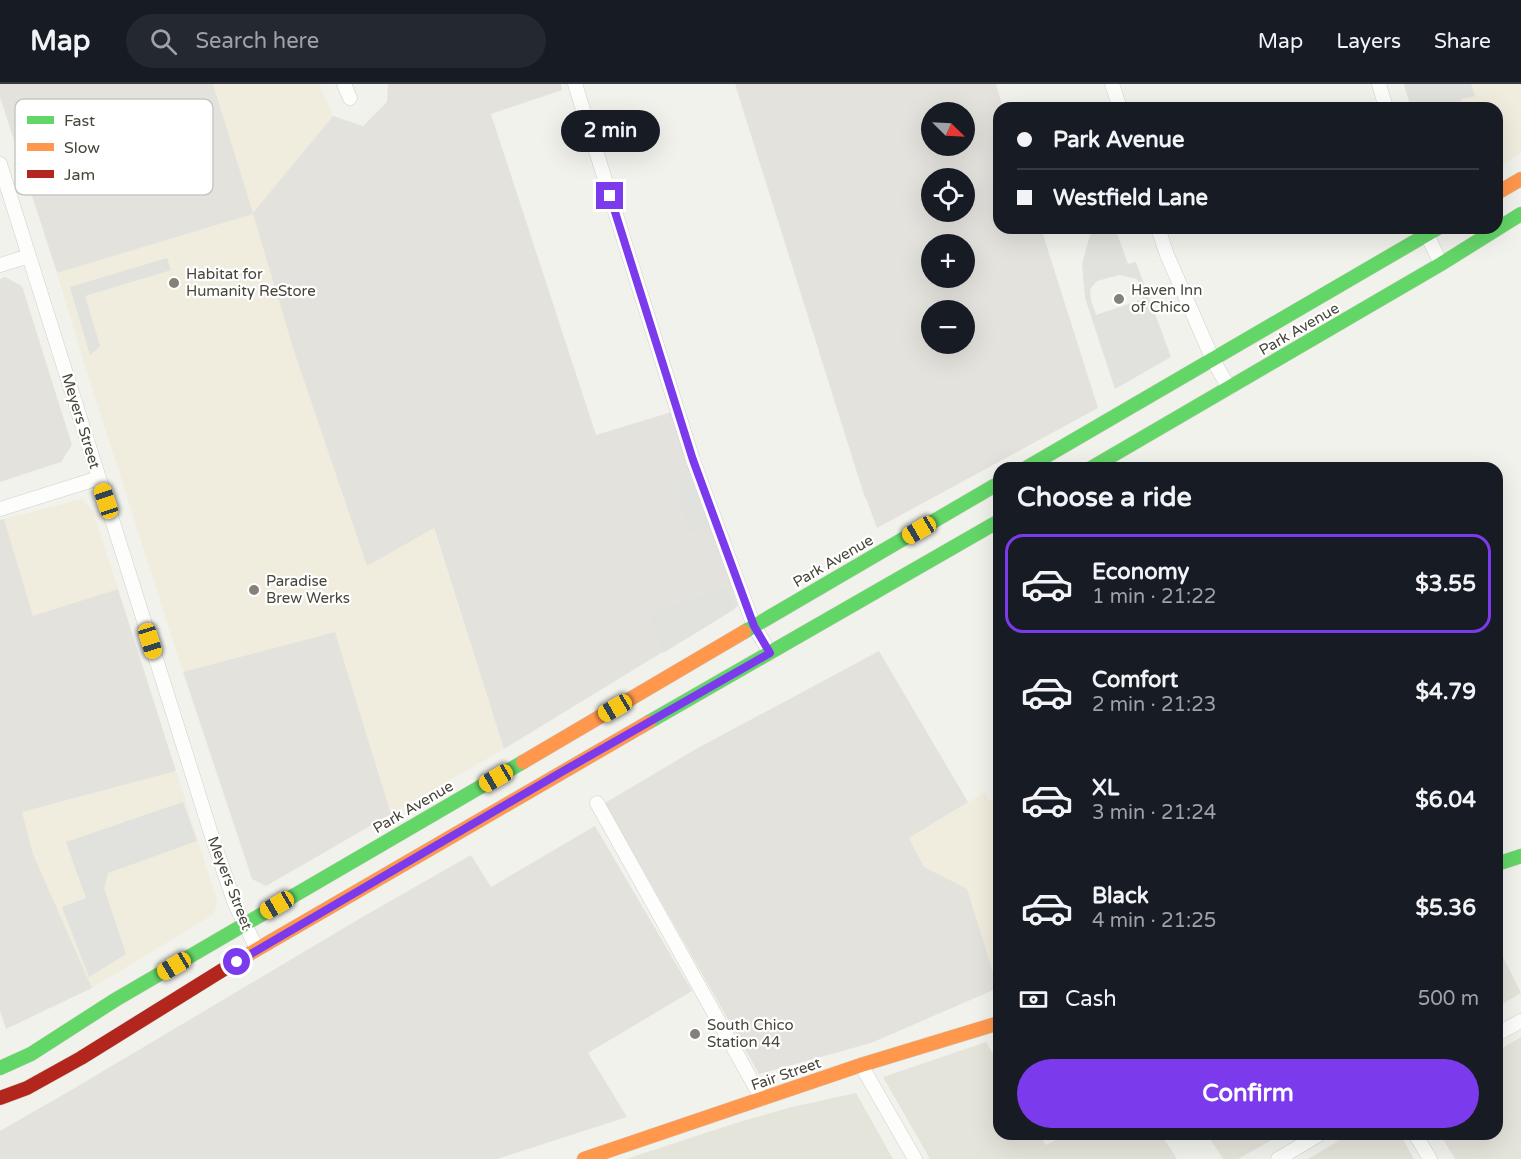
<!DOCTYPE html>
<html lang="en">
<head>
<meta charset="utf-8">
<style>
	:root { --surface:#171b24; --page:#242831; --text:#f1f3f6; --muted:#9ea1a6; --line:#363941; --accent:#7c3aed }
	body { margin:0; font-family:"Varela Round",sans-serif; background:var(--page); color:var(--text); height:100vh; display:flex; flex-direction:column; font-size:22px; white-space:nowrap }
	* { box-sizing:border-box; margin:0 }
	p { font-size:20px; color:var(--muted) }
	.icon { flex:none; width:33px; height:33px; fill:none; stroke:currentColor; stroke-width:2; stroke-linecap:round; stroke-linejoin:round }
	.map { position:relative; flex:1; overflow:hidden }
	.details { position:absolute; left:993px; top:378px; width:510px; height:678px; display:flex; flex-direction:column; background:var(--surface); border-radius:18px; box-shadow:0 6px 24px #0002 }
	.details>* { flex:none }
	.hud { position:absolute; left:993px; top:18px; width:510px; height:132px; border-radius:18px; box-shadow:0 6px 24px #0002; display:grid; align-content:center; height:132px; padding:0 24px; background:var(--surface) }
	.needle { width:39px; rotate:114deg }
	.tools { position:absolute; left:921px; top:18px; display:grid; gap:12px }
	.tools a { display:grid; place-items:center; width:54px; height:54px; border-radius:50%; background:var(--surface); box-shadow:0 6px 24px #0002; font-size:30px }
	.end { position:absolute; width:27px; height:27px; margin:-14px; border:8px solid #7c3aed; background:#fff; box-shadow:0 0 0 3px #fff }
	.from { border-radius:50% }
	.bubble { position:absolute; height:42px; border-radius:21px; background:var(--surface); box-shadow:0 6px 24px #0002; font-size:20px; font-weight:700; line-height:42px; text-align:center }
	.car { position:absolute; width:18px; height:36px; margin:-18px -9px; border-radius:8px; box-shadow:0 0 4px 2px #0007; background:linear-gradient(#f5c518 24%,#345 0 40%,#f5c518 0 76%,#345 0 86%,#f5c518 0) }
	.hud b { display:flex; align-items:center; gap:21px; height:57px; font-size:22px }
	.hud b+b { border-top:2px solid var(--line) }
	.hud i { width:15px; height:15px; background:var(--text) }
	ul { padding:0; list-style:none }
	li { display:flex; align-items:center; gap:18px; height:99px; margin:0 12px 9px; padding:0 12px; border:3px solid transparent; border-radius:18px }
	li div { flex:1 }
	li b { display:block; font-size:22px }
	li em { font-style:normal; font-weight:700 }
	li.on { border-color:var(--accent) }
	li>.icon { width:54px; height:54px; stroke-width:1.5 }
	h2 { padding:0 24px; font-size:27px; line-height:72px }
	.pay { display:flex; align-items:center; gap:15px; height:66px; padding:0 24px; font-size:22px }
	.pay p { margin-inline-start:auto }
	.primary-button { display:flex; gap:12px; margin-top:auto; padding:12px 24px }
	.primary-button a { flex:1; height:69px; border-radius:36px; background:var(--accent); color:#fff; font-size:24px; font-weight:700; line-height:69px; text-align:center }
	header { display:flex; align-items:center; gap:36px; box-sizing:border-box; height:84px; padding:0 30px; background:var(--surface); border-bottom:2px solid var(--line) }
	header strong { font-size:28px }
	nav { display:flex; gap:33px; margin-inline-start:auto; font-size:21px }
	.search { width:420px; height:54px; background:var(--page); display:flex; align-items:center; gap:15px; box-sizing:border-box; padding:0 21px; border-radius:33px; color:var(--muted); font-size:22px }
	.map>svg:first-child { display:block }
	.residential { fill:#e5e4db }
	.commercial { fill:#f0ecde }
	.industrial { fill:#e4e2dd; fill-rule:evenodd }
	.parking { fill:#e1e1dd; fill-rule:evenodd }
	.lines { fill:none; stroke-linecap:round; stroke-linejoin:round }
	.street-casing { stroke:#d0cfcb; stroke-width:15 }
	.fast-casing { stroke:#d0cfc4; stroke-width:15 }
	.slow-casing { stroke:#d0cfc4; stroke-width:15 }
	.jam-casing { stroke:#d0cfc4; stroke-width:15 }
	.street { stroke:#fdfdfc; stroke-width:14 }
	.fast { stroke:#63d668; stroke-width:14 }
	.slow { stroke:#ff974d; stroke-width:14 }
	.jam { stroke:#b3261e; stroke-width:14 }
	.route { stroke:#7c3aed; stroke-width:8 }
	.poi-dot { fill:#848278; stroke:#fff; stroke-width:2 }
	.labels { text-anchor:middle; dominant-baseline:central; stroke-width:4.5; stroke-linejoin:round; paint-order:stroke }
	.poi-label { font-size:15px; fill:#484539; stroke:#fff; text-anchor:start }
	.street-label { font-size:15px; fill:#484539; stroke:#fff }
	.key { fill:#fff; stroke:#c8c7c4; stroke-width:1.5 }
	.key-label { font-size:16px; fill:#484539 }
</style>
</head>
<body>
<header>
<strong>Map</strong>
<div class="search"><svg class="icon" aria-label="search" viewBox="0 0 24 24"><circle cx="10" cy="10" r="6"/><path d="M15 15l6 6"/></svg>Search here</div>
<nav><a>Map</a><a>Layers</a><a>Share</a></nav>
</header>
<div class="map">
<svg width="1521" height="1075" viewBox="0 0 1521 1075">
	<rect width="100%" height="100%" fill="#f2f2ed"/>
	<!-- residential -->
	<path class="residential" d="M1497,861L1521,909L1497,923Z
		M1521,953V1075H1455L1440,1050H1497V967Z
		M986,958L999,980V1050H1039L1046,1061L1068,1050H1161L1177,1075H930L883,993Z
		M856,1009L893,1075H626L739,1038L792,1023Z
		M1207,1050H1283L1238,1075H1223Z
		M1350,1050H1400L1414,1075H1308Z"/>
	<!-- commercial -->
	<path class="commercial" d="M213,0H319L333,32L253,130L368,481L433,443L504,665L391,730L335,548L183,588L85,282L57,189L253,130Z
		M1404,0H1521V69L1497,84V24H1411Z
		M82,415L93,427L118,505L33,533L4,435Z
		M176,687L217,817L214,830L92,904L33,770L22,728Z
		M985,708L989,717L999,712V904H998L967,806L924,783L909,754Z"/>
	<!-- industrial -->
	<path class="industrial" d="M0,0H213L253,129L333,32L363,42L387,18L388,0H561L562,6L491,30L596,351L675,327L738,522L504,665L434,444L367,482L294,267L253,130L57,189L0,13Z
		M735,0H996L1003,24H999V144H1041L1098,324L877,444L867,417L864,411ZM932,28H964V62H932ZM932,94H964V128H932ZM932,160H964V194H932ZM932,226H964V260H932Z
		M5,193L22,202L72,361L61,378L0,398V195Z
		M4,435L33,532L118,505L176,687L22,728L33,770L92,904L6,945L0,927V436Z
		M335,548L391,730L266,802L252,795L183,588Z
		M879,567L968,718L909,754L924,783L967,805L998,904L871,959L759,990L605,719L696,665Z
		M595,742L692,907L588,969L627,1033L497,1075H0V1047L73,1005L359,835L471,771L491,803Z"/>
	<!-- parking -->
	<path class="parking" d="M1404,0H1471L1475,12L1461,15L1463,24H1411Z
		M1092,144H1115L1128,180L1136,178L1171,273L1115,305L1085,214L1082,180ZM1119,191L1137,195L1143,215L1096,231L1091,216L1090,205L1097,197Z
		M167,174L171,186L85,212L100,262L90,271L70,203Z
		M696,393L711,442L690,449L675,399Z
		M727,504L735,525L663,569L650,530Z
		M183,718L197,757L108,789L104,804L126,870L89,893L62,823L86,814L66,758Z"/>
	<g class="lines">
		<!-- street casing -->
		<g class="street-casing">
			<path id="street" d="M344,0L350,14
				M575,0L693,376L754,542L770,569
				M1112,0L1120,24
				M1379,0L1386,24
				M0,80L214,759L235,820L257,865
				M1158,144L1167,171L1213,276L1229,304
				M1424,144L1441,180
				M0,181L29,172
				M0,425L99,394
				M597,719L762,1015
				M1497,950L1521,937
				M861,981L915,1075
				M1415,1050L1430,1075
				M1278,1075L1320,1050"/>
		</g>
		<!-- fast casing -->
		<g class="fast-casing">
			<path id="fast" d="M1026,384L1438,144
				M1091,384L1441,180L1521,130
				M744,548L999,399
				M649,638L999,437
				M1497,780L1521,772
				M0,984L31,970L115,916L523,678"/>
		</g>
		<!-- slow casing -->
		<g class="slow-casing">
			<path id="slow" d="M1497,109L1521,95
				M523,678L744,548
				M237,877L649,638
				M584,1075L861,981L999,939"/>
		</g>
		<!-- jam casing -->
		<g class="jam-casing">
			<path id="jam" d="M0,1014L27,1004L81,974L237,877"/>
		</g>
		<!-- street -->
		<use href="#street" class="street"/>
		<!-- fast -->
		<use href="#fast" class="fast"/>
		<!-- slow -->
		<use href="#slow" class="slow"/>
		<!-- jam -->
		<use href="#jam" class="jam"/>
	</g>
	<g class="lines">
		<!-- route -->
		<path class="route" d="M237,878L565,686L770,569L754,542L693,376L610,112"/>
	</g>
	<!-- markers -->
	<g class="poi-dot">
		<circle cx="174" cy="199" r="6"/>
		<circle cx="1119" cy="215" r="6"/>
		<circle cx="254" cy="506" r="6"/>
		<circle cx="695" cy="950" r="6"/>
	</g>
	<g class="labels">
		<!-- poi labels -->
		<g class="poi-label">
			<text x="186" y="190">Habitat for<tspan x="186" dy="17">Humanity ReStore</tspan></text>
			<text x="1131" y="206">Haven Inn<tspan x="1131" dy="17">of Chico</tspan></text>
			<text x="266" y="497">Paradise<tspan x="266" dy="17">Brew Werks</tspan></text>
			<text x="707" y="941">South Chico<tspan x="707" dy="17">Station 44</tspan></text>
		</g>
		<!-- street labels -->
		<g class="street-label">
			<text transform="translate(1299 245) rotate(-30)">Park Avenue</text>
			<text transform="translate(81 337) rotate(73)">Meyers Street</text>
			<text transform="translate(833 477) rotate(-30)">Park Avenue</text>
			<text transform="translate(413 723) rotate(-30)">Park Avenue</text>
			<text transform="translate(230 799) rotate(69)">Meyers Street</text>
			<text transform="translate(786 990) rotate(-19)">Fair Street</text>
		</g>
	</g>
	<!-- legend -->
	<rect x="15" y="15" width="198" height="96" rx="9" class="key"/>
	<rect x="27" y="32" width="27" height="8" fill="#63d668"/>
	<rect x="27" y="59" width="27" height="8" fill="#ff974d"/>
	<rect x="27" y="86" width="27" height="8" fill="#b3261e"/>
	<g class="key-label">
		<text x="64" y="42">Fast</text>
		<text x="64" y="69">Slow</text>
		<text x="64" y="96">Jam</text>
	</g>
</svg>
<div class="tools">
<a><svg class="needle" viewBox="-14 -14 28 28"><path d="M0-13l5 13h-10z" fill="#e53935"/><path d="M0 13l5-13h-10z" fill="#9ea1a6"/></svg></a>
<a><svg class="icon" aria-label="locate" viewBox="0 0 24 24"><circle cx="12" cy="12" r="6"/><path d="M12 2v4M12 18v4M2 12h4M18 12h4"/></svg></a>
<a>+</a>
<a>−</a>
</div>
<i class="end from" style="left:237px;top:878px"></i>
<i class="end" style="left:610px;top:112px"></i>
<div class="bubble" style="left:561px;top:26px;width:99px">2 min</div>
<i class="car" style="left:106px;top:417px;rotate:342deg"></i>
<i class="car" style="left:919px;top:446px;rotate:240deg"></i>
<i class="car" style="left:150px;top:557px;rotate:163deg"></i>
<i class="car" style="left:615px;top:624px;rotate:240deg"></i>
<i class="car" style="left:496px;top:694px;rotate:240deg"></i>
<i class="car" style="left:277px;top:821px;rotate:240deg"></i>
<i class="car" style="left:174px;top:882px;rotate:239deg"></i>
<div class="hud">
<b><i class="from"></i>Park Avenue</b>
<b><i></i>Westfield Lane</b>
</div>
<section class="details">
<h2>Choose a ride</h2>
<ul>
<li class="on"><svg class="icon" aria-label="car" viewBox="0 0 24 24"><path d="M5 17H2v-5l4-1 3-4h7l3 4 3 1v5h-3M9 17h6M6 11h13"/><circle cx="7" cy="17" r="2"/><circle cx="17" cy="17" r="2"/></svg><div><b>Economy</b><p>1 min · 21:22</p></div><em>$3.55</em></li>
<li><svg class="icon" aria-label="car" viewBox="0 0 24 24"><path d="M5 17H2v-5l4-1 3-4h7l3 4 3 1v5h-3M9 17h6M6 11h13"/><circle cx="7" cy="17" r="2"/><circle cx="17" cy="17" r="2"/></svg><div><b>Comfort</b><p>2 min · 21:23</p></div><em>$4.79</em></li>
<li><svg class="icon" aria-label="car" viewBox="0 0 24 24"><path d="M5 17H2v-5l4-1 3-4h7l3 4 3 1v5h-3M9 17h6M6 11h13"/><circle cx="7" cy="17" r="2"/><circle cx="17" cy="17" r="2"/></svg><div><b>XL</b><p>3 min · 21:24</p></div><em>$6.04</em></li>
<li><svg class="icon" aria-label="car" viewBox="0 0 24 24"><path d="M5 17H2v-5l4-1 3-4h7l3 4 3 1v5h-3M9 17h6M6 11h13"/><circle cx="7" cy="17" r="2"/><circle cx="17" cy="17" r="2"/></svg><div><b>Black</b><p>4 min · 21:25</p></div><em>$5.36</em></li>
</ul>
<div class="pay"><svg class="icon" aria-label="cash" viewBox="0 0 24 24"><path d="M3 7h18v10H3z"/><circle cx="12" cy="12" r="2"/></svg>Cash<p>500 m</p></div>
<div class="primary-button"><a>Confirm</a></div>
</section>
</div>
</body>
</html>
